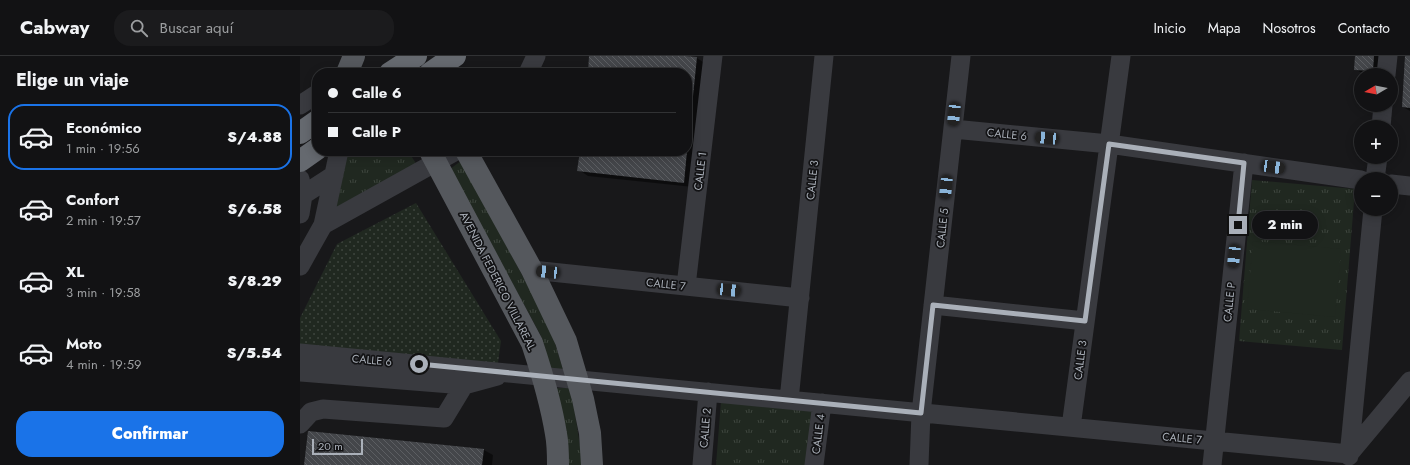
<!DOCTYPE html>
<html lang="es">
<head>
<meta charset="utf-8">
<style>
	:root { --surface:#121214; --page:#1b1b1d; --text:#f1f3f6; --muted:#9c9ea0; --line:#313234; --accent:#1a73e8 }
	body { margin:0; font-family:Jost,sans-serif; background:var(--page); color:var(--text); height:100vh; display:flex; flex-direction:column; font-size:15px; white-space:nowrap }
	* { box-sizing:border-box; margin:0 }
	p { font-size:13px; color:var(--muted) }
	.icon { flex:none; width:22px; height:22px; fill:none; stroke:currentColor; stroke-width:2; stroke-linecap:round; stroke-linejoin:round }
	.map { position:relative; flex:1; overflow:hidden }
	.side { display:flex; flex-direction:column; background:var(--surface); width:300px }
	.side>* { flex:none }
	.top-card { position:absolute; left:12px; top:12px; width:380px; height:88px; border-radius:16px; box-shadow:0 2px 10px #0003,0 0 0 1px var(--line); display:grid; align-content:center; height:88px; padding:0 16px; background:var(--surface) }
	.needle { width:26px; rotate:260deg }
	.fabs { position:absolute; left:1054px; top:12px; display:grid; gap:8px }
	.fabs a { display:grid; place-items:center; width:44px; height:44px; border-radius:50%; background:var(--surface); box-shadow:0 2px 10px #0003,0 0 0 1px var(--line); font-size:20px }
	.scale { position:absolute; left:12px; bottom:10px; width:51px; box-sizing:border-box; padding-left:4px; border:2px solid #aab0b9; border-top:0; font-size:11px; line-height:14px; white-space:nowrap; color:#aab0b9; -webkit-text-stroke:3px #131315; paint-order:stroke }
	.end { position:absolute; width:18px; height:18px; margin:-9px; border:5px solid #aab0b9; background:#111; box-shadow:0 0 0 2px #111 }
	.from { border-radius:50% }
	.bubble { position:absolute; height:28px; border-radius:14px; background:var(--surface); box-shadow:0 2px 10px #0003,0 0 0 1px var(--line); font-size:13px; font-weight:800; line-height:28px; text-align:center }
	.car { position:absolute; width:12px; height:24px; margin:-12px -6px; border-radius:5px; box-shadow:0 0 3px 1px #0007; background:linear-gradient(#222 24%,#8ab4d8 0 40%,#222 0 76%,#8ab4d8 0 86%,#222 0) }
	.top-card b { display:flex; align-items:center; gap:14px; height:38px; font-size:15px }
	.top-card b+b { border-top:1px solid var(--line) }
	.top-card i { width:10px; height:10px; background:var(--text) }
	ul { padding:0; list-style:none }
	li { display:flex; align-items:center; gap:12px; height:66px; margin:0 8px 6px; padding:0 8px; border:2px solid transparent; border-radius:16px }
	li div { flex:1 }
	li b { display:block; font-size:15px }
	li em { font-style:normal; font-weight:800 }
	li.on { border-color:var(--accent) }
	li>.icon { width:36px; height:36px; stroke-width:1.5 }
	h2 { padding:0 16px; font-size:18px; line-height:48px }
	.action { display:flex; gap:8px; margin-top:auto; padding:8px 16px }
	.action a { flex:1; height:46px; border-radius:16px; background:var(--accent); color:#fff; font-size:16px; font-weight:800; line-height:46px; text-align:center }
	header { display:flex; align-items:center; gap:24px; box-sizing:border-box; height:56px; padding:0 20px; background:var(--surface); border-bottom:1px solid var(--line) }
	header strong { font-size:19px }
	nav { display:flex; gap:22px; margin-inline-start:auto; font-size:14px }
	.search { width:280px; height:36px; background:var(--page); display:flex; align-items:center; gap:10px; box-sizing:border-box; padding:0 14px; border-radius:16px; color:var(--muted); font-size:15px }
	main { display:flex; flex:1; min-height:0 }
	.map>svg:first-child { display:block }
	.grass { fill:url(#grass-tufts) }
	.garden { fill:url(#garden-dots) }
	.pitch { fill:#202820 }
	.shadow { fill:#0007 }
	.building { fill:url(#building-back-hatch) }
	.lines { fill:none; stroke-linecap:round; stroke-linejoin:round }
	.minor { stroke:#393a3f; stroke-width:19 }
	.major { stroke:#55585d; stroke-width:22 }
	.highway { stroke:#65696f; stroke-width:22 }
	.route { stroke:#aab0b9; stroke-width:5 }
	.labels { text-anchor:middle; dominant-baseline:central; stroke-width:3.5; stroke-linejoin:round; paint-order:stroke }
	.street-label { font-size:11px; fill:#aab0b9; stroke:#131315 }
</style>
</head>
<body>
<header>
<strong>Cabway</strong>
<div class="search"><svg class="icon" aria-label="search" viewBox="0 0 24 24"><circle cx="10" cy="10" r="6"/><path d="M15 15l6 6"/></svg>Buscar aquí</div>
<nav><a>Inicio</a><a>Mapa</a><a>Nosotros</a><a>Contacto</a></nav>
</header>
<main>
<section class="side">
<h2>Elige un viaje</h2>
<ul>
<li class="on"><svg class="icon" aria-label="car" viewBox="0 0 24 24"><path d="M5 17H2v-5l4-1 3-4h7l3 4 3 1v5h-3M9 17h6M6 11h13"/><circle cx="7" cy="17" r="2"/><circle cx="17" cy="17" r="2"/></svg><div><b>Económico</b><p>1 min · 19:56</p></div><em>S/4.88</em></li>
<li><svg class="icon" aria-label="car" viewBox="0 0 24 24"><path d="M5 17H2v-5l4-1 3-4h7l3 4 3 1v5h-3M9 17h6M6 11h13"/><circle cx="7" cy="17" r="2"/><circle cx="17" cy="17" r="2"/></svg><div><b>Confort</b><p>2 min · 19:57</p></div><em>S/6.58</em></li>
<li><svg class="icon" aria-label="car" viewBox="0 0 24 24"><path d="M5 17H2v-5l4-1 3-4h7l3 4 3 1v5h-3M9 17h6M6 11h13"/><circle cx="7" cy="17" r="2"/><circle cx="17" cy="17" r="2"/></svg><div><b>XL</b><p>3 min · 19:58</p></div><em>S/8.29</em></li>
<li><svg class="icon" aria-label="car" viewBox="0 0 24 24"><path d="M5 17H2v-5l4-1 3-4h7l3 4 3 1v5h-3M9 17h6M6 11h13"/><circle cx="7" cy="17" r="2"/><circle cx="17" cy="17" r="2"/></svg><div><b>Moto</b><p>4 min · 19:59</p></div><em>S/5.54</em></li>
</ul>
<div class="action"><a>Confirmar</a></div>
</section>
<div class="map">
<svg width="1110" height="409" viewBox="0 0 1110 409">
	<defs>
		<pattern id="grass-tufts" width="24" height="20" patternUnits="userSpaceOnUse"><rect width="24" height="20" fill="#202820"/><path d="M3 7l-1-3M5 7V3M7 7l1-3M15 17l-1-3M17 17v-4M19 17l1-3" fill="none" stroke="#3e453e"/></pattern>
		<pattern id="garden-dots" width="8" height="8" patternUnits="userSpaceOnUse"><rect width="8" height="8" fill="#202820"/><path d="M2 2h.1M6 6h.1" fill="none" stroke="#3e453e" stroke-width="1.8" stroke-linecap="round"/></pattern>
		<pattern id="building-back-hatch" width="6" height="6" patternUnits="userSpaceOnUse"><rect width="6" height="6" fill="#44464a"/><path d="M-1 5l2 2M0 0l6 6M5-1l2 2" fill="none" stroke="#5c5e62"/></pattern>
	</defs>
	<rect width="100%" height="100%" fill="#18181a"/>
	<!-- grass -->
	<path class="grass" d="M43,95H108L117,109L32,156Z
		M161,105L251,273L263,314L251,313L240,278L150,113Z
		M952,124L1055,133L1042,294L939,285Z
		M257,332H271L283,409H268Z
		M421,345L516,352L510,409H416Z"/>
	<!-- garden -->
	<path class="garden" d="M116,147L201,285L198,307L0,289V262L37,188Z"/>
	<!-- pitch -->
	<path class="pitch" d="M953,185L1041,193L1035,261L947,253Z"/>
	<!-- shadow -->
	<path class="shadow" d="M290,0H376L397,2L406,8L393,131L288,120L279,114L281,95H387V17H289Z
		M1056,0H1079L1078,17L1060,16L1055,13Z
		M1106,0H1110V55L1103,51Z
		M184,394L193,399L192,409H5Z"/>
	<!-- building -->
	<path class="building" d="M289,0H385L397,1L388,89H387V17H288Z
		M1055,0H1074L1073,15L1054,14Z
		M1105,0H1110V52L1102,51Z
		M280,95H387L384,127L277,115Z
		M8,375L184,393L182,409H4Z"/>
	<g class="lines">
		<!-- minor -->
		<path class="minor" d="M228,17L236,0
			M1086,19L1088,0
			M0,49L17,38
			M1081,71L1083,49
			M653,73L809,88L1061,124
			M0,123L3,139L0,158
			M1075,123L1078,101
			M1091,128L1110,130
			M0,141L34,119
			M23,169L156,95
			M0,210L23,169L39,95
			M232,214L500,242
			M386,230L413,0
			M633,249L785,265
			M0,297L1049,398L1110,325
			M0,316L164,329L197,320
			M489,344L524,0
			M0,368L11,356L23,353L144,362L164,329
			M771,371L821,0
			M1049,400L1073,153
			M402,409L408,336
			M514,409L522,347
			M619,409L621,357L661,0
			M912,409L944,107"/>
		<!-- major -->
		<path class="major" d="M47,17L54,0
			M130,95L232,287C242,317 251,347 256,378C258,388 258,399 258,409
			M166,95L232,214L266,285L283,343L290,377L292,409"/>
		<!-- highway -->
		<path class="highway" d="M90,17L116,0
			M130,17L155,0
			M0,77L17,65
			M0,105L17,93"/>
	</g>
	<g class="lines">
		<!-- route -->
		<path class="route" d="M119,308L621,357L633,249L785,265L809,88L944,107L938,169"/>
	</g>
	<g class="labels">
		<!-- street labels -->
		<g class="street-label">
			<text transform="translate(707 78) rotate(6)">CALLE 6</text>
			<text transform="translate(400 115) rotate(-83)">CALLE 1</text>
			<text transform="translate(512 124) rotate(-84)">CALLE 3</text>
			<text transform="translate(642 172) rotate(-84)">CALLE 5</text>
			<text transform="translate(198 225) rotate(63)">AVENIDA FEDERICO VILLAREAL</text>
			<text transform="translate(366 228) rotate(6)">CALLE 7</text>
			<text transform="translate(929 246) rotate(-84)">CALLE P</text>
			<text transform="translate(72 304) rotate(5)">CALLE 6</text>
			<text transform="translate(780 304) rotate(-83)">CALLE 3</text>
			<text transform="translate(405 372) rotate(-85)">CALLE 2</text>
			<text transform="translate(518 378) rotate(-83)">CALLE 4</text>
			<text transform="translate(882 382) rotate(5)">CALLE 7</text>
		</g>
	</g>
</svg>
<div class="fabs">
<a><svg class="needle" viewBox="-14 -14 28 28"><path d="M0-13l5 13h-10z" fill="#e53935"/><path d="M0 13l5-13h-10z" fill="#9c9ea0"/></svg></a>
<a>+</a>
<a>−</a>
</div>
<div class="scale">20 m</div>
<i class="end from" style="left:119px;top:308px"></i>
<i class="end" style="left:938px;top:169px"></i>
<div class="bubble" style="left:952px;top:155px;width:66px">2 min</div>
<i class="car" style="left:654px;top:58px;rotate:186deg"></i>
<i class="car" style="left:747px;top:82px;rotate:275deg"></i>
<i class="car" style="left:973px;top:111px;rotate:98deg"></i>
<i class="car" style="left:646px;top:131px;rotate:186deg"></i>
<i class="car" style="left:934px;top:200px;rotate:186deg"></i>
<i class="car" style="left:248px;top:216px;rotate:276deg"></i>
<i class="car" style="left:429px;top:234px;rotate:96deg"></i>
<div class="top-card">
<b><i class="from"></i>Calle 6</b>
<b><i></i>Calle P</b>
</div>
</div>
</main>
</body>
</html>
